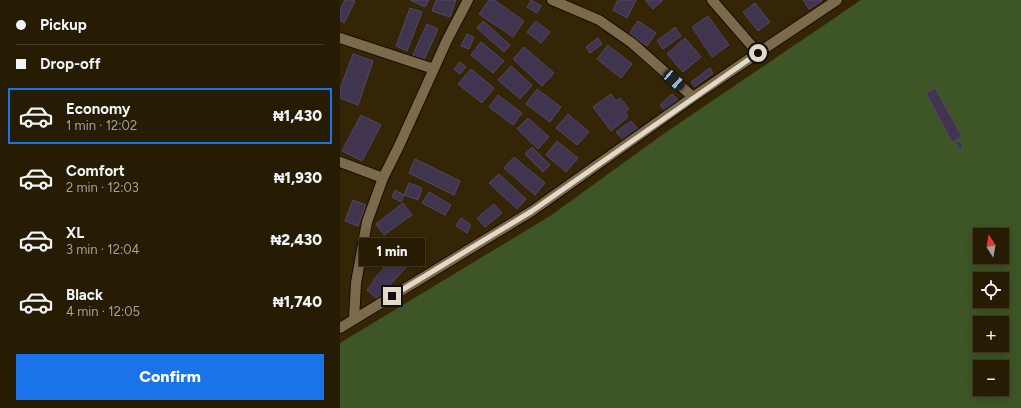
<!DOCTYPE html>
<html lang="en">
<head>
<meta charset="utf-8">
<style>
	:root { --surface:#261c04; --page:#2e250e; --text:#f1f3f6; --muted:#a4a19a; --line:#423a26; --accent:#1a73e8 }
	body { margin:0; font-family:Figtree,sans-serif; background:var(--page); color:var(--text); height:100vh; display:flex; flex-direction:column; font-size:15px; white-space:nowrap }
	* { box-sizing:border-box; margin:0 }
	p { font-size:13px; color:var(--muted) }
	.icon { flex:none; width:22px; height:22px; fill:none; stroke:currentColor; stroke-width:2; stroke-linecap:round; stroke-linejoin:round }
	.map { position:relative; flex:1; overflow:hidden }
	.side { display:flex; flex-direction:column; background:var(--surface); width:340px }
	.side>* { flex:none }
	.hud { display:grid; align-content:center; height:88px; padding:0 16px; background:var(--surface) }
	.needle { width:26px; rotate:349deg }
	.buttons { position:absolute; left:633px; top:228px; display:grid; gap:8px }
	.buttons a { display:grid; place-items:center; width:36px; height:36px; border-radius:0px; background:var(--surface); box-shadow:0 2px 10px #0003,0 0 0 1px var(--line); font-size:20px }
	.end { position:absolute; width:18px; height:18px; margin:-9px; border:5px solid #e2d9c8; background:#111; box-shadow:0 0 0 2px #111 }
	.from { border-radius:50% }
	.bubble { position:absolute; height:28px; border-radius:0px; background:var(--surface); box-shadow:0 2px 10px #0003,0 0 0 1px var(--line); font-size:13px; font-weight:800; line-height:28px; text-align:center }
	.car { position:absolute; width:12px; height:24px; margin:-12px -6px; border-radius:5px; box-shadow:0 0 3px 1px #0007; background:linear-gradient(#222 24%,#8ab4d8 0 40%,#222 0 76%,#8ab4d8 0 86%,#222 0) }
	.hud b { display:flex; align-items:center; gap:14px; height:38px; font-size:15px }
	.hud b+b { border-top:1px solid var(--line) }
	.hud i { width:10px; height:10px; background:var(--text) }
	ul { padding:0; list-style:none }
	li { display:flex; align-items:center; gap:12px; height:56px; margin:0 8px 6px; padding:0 8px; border:2px solid transparent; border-radius:0px }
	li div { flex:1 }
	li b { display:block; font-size:15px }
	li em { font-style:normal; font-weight:800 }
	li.active { border-color:var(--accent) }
	li>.icon { width:36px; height:36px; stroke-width:1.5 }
	.primary-button { display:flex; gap:8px; margin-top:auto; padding:8px 16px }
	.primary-button a { flex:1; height:46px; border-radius:0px; background:var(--accent); color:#fff; font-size:16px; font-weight:800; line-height:46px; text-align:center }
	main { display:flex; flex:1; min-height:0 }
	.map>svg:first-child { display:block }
	.green { fill:#3e5625; fill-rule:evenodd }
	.building { fill:#40344f; stroke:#544763 }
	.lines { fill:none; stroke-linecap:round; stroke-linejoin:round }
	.street-casing { stroke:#190e00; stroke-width:12 }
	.street { stroke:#7b6a4c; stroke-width:10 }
	.route { stroke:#e2d9c8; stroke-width:5 }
</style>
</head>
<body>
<main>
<section class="side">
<div class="hud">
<b><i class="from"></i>Pickup</b>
<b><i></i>Drop-off</b>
</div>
<ul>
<li class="active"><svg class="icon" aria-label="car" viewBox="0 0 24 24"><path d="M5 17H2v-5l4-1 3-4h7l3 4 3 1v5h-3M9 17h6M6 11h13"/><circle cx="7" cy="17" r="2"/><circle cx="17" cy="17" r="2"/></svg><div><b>Economy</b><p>1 min · 12:02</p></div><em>₦1,430</em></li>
<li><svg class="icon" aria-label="car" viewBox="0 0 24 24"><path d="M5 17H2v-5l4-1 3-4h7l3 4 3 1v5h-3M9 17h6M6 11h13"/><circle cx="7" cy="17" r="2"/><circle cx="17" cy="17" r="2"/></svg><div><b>Comfort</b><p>2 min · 12:03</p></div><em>₦1,930</em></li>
<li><svg class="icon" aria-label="car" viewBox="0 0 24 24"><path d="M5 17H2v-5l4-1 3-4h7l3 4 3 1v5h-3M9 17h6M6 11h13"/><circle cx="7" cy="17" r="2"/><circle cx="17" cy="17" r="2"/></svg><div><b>XL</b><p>3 min · 12:04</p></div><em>₦2,430</em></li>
<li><svg class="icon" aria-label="car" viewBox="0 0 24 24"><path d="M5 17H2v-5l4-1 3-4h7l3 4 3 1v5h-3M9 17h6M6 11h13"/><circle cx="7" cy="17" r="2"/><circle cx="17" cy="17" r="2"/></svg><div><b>Black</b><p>4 min · 12:05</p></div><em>₦1,740</em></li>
</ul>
<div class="primary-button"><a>Confirm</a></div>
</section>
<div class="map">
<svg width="681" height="408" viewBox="0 0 681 408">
	<rect width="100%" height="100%" fill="#332506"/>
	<!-- green -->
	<path class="green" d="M521,0H681V408H0V343L210,216L322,135ZM640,235H662V257H640ZM640,279H662V301H640ZM640,323H662V345H640ZM640,367H662V389H640Z"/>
	<!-- building -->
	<path class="building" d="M5,0H12L15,1L4,23L0,20V10Z
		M70,0H89L85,7Z
		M96,0H116L110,17L92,11Z
		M149,0H154L184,21L173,37L139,14Z
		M191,0L201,6L197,13L187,7Z
		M278,0H296L287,18L273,10Z
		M305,0H323L313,9Z
		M463,0H481L482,1L469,9Z
		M415,3L430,22L418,31L403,12Z
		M70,8L82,12L67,51L56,46Z
		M368,16L389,45L372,57L352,27Z
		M143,21L170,45L164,52L137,28Z
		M196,21L210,32L201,43L187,32Z
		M298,21L316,33L307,46L289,34Z
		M87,24L98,29L83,62L72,57Z
		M335,27L341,36L323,49L317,41Z
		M127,34L134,37L129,49L121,46Z
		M258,38L262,44L250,53L246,47Z
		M345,38L361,57L343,72L327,54Z
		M141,42L164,61L153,73L131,55Z
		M268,45L292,64L281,78L257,59Z
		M184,47L214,73L202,86L173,59Z
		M13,54L33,61L18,105L0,98V89Z
		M120,62L126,67L120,74L114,69Z
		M171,66L192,85L180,99L158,80Z
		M370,68L373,73L355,87L351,82Z
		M131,69L154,88L142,103L118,84Z
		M595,88L622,137L612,142L586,93Z
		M197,89L221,107L210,122L186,104Z
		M271,94L276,101L280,98L289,109L285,112L288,117L271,131L253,107Z
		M332,94L338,100L326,112L320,105Z
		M158,95L182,113L173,125L149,107Z
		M228,114L249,132L237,145L216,128Z
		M21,115L41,125L22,161L2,151Z
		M188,118L209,137L198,149L177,129Z
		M291,121L298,129L283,140L276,132Z
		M217,141L238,158L226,172L206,155Z
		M615,141L620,142L623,147L619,149Z
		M192,147L210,165L203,172L185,154Z
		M174,157L205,183L195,195L164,168Z
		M75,159L120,181L114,195L69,173Z
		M159,174L186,199L177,209L149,183Z
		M69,183L82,188L78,200L64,195Z
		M55,190L64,195L61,202L52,197Z
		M89,192L111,205L105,215L82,203Z
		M13,200L26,205L18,226L5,221Z
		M63,203L72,215L44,235L36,224Z
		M154,204L162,213L145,227L137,218Z
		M121,218L131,225L127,233L116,226Z
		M40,238L69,264L37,299L27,290L34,281L33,280L44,268L37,262L44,255L33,245Z"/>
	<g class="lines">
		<!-- street casing -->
		<g class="street-casing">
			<path id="street" d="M212,0L259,20L292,43L353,97
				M372,0L418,53
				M0,38L94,69
				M0,162L43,178
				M14,319L16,283L27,222L43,178L59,146L107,40L128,0
				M0,328L192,211L353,97L418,53L497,0"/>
		</g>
		<!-- street -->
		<use href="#street" class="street"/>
	</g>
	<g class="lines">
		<!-- route -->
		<path class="route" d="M52,296L192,211L418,53"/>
	</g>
</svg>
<div class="buttons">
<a><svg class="needle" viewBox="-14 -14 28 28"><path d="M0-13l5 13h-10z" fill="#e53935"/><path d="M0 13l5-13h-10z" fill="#a4a19a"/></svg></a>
<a><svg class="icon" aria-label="locate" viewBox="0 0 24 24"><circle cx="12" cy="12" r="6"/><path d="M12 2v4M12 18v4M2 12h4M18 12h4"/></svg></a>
<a>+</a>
<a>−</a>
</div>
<i class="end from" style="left:418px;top:53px"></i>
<i class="end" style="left:52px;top:296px"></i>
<div class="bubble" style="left:19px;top:238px;width:66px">1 min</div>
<i class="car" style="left:334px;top:80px;rotate:132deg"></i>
</div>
</main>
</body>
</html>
